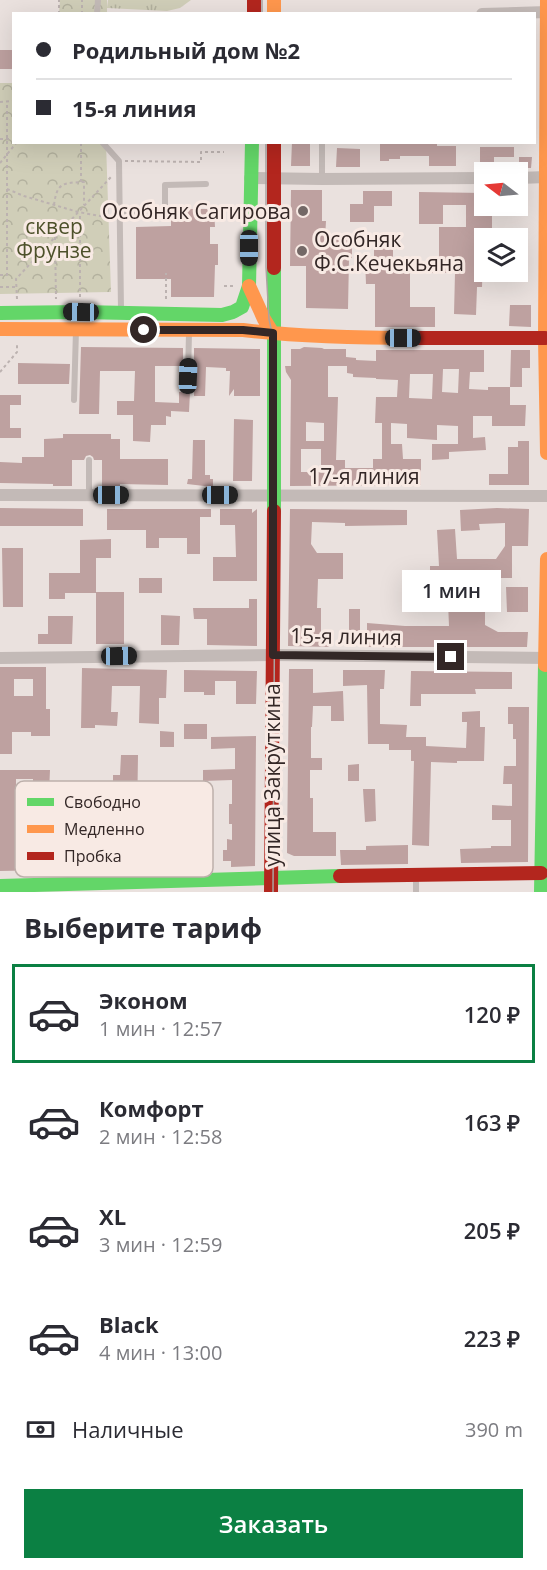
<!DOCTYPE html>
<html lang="ru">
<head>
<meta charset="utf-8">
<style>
	:root { --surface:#fff; --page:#f7f7f7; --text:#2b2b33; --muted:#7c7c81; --line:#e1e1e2; --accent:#0b8043 }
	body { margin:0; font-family:"Open Sans",sans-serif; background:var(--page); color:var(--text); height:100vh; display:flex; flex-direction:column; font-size:22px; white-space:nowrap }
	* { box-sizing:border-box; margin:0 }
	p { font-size:20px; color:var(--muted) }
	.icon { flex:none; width:33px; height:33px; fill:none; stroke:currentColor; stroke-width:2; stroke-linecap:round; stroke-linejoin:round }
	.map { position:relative; height:892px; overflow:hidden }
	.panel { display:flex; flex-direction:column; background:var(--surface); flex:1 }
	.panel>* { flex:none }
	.top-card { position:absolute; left:12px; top:12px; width:524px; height:132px; border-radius:0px; box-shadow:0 6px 24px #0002; display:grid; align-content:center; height:132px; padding:0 24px; background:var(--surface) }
	.needle { width:39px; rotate:286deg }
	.buttons { position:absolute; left:474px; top:162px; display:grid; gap:12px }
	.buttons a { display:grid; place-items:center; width:54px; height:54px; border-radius:0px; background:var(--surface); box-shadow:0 6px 24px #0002; font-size:30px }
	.end { position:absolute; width:27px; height:27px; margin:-14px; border:8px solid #332726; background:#fff; box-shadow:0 0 0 3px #fff }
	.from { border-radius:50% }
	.bubble { position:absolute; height:42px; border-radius:0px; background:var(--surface); box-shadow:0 6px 24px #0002; font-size:20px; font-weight:600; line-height:42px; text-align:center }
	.car { position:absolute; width:18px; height:36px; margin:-18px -9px; border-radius:8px; box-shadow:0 0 4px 2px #0007; background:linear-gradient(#222 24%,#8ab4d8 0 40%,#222 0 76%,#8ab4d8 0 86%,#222 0) }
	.top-card b { display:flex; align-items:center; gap:21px; height:57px; font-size:22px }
	.top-card b+b { border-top:2px solid var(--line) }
	.top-card i { width:15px; height:15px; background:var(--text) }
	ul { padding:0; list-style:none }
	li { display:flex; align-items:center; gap:18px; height:99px; margin:0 12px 9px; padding:0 12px; border:3px solid transparent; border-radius:0px }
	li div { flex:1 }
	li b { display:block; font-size:22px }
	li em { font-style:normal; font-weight:600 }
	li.active { border-color:var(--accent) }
	li>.icon { width:54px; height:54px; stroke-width:1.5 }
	h2 { padding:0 24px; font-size:27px; line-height:72px }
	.pay { display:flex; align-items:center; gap:15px; height:66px; padding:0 24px; font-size:22px }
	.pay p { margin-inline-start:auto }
	.action { display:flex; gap:12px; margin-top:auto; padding:12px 24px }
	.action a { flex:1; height:69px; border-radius:0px; background:var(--accent); color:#fff; font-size:24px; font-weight:600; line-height:69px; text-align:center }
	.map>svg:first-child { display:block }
	.grass { fill:url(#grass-tufts) }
	.park { fill:url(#park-crowns) }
	.building { fill:#bea1a0; fill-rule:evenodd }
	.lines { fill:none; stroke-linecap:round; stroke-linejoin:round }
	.path { stroke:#bcb2b0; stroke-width:2; stroke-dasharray:3 3; stroke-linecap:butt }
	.lane { stroke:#c3bab7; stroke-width:6 }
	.street { stroke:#c3bab7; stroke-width:12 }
	.fast { stroke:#63d668; stroke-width:14 }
	.slow { stroke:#ff974d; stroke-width:14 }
	.jam { stroke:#b3261e; stroke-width:14 }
	.tram { stroke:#aba3a1; stroke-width:1.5 }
	.route { stroke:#332726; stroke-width:8 }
	.poi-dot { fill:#736866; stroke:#f8eae4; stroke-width:2 }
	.labels { text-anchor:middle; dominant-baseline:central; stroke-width:6; stroke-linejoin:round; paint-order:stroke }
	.poi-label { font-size:21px; fill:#332726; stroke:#f8eae4; text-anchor:end }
	.park-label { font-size:21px; fill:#4d512a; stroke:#f8eae4 }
	.street-label { font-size:21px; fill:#332726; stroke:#f8eae4 }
	.key { fill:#f8eae4; stroke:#bdb0ab; stroke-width:1.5 }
	.key-label { font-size:16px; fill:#332726 }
</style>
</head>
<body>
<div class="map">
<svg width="547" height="892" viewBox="0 0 547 892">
	<defs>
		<pattern id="grass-tufts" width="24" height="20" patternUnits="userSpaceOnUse" patternTransform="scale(1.5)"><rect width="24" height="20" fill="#d0ceb8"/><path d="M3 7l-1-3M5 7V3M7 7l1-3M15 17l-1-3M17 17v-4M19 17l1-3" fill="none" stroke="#b3b19e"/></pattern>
		<pattern id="park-crowns" width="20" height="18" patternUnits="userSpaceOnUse" patternTransform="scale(1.5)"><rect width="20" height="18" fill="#d0ceb8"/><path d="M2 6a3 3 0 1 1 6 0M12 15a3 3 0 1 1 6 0" fill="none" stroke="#b3b19e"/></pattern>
	</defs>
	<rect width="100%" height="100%" fill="#eae1de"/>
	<!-- grass -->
	<path class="grass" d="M108,0H191L180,8L167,11L107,8Z"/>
	<!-- park -->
	<path class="park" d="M60,0H107V13H59Z
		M0,83H13L14,142L106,143L111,292L0,294Z"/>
	<!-- building -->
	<path class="building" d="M0,50H14V69H0Z
		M292,142H310V166H291Z
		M380,142H437V146H456V166H429V156H400V159H389V161H380Z
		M480,147H514V157H494V169H480Z
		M337,148L360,149V167H336Z
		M519,157H532L531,168H519Z
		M291,190H322V221H326L325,239L352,240V258H349L348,309L306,308V266H290Z
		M363,191H392V206H374V222H350V204H363Z
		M419,192L484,193V206H492V235H487V238H484V258H483L482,287H477L476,315L454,314L455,273H410V307H435V327H375V284H366L365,259H374V239H393V265H414L415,262H439V227H466V205H443V224H419Z
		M171,209H214L215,227H210V244H218V265H215L214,297H171V279H136V227L171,226Z
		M510,305H531V327L509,326Z
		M81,347L183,348V366H155V402L179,403V392H190L189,412L171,411V417L166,416V425H151L150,442L133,441V415H117V401H134L135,371H100L99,414H79Z
		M304,347L322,348L324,349H346V357L356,358V360L376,361V350H484V372H470L469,389L488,390V387H510V405H526L525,426H492V416H473V438L485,437L486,450L449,452V459L432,460V444H458V426L437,425V440L407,438V424L391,423V444H402L403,459H421V485L290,486L291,380L286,372L285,366H291V349H300ZM328,366H347V373L353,374V377L376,378V379L398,380L397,397H376L375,423H382V459H373V468H345V460H336L338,397H328ZM443,369H459L458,393L442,392ZM410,374H433L432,399L409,398ZM306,422L324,423V441H306ZM301,449H321V472H301Z
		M194,348L260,349V396H234V389L229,396L230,371H226V368L206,367L205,396H194Z
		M511,350H530V368H522V387H510Z
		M18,363L70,364L69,384H18Z
		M0,395H21V405H10V428H21V438H0Z
		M234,419L253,420L252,481H233Z
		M63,434H111V439H120V459H168V485L120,484V486H102V460H94L93,457L90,455L86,456L84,460H72V486H53V484L0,483V462L22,463V457H44V439L63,438Z
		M193,440H205V475H210V479H213V487L187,484L188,479H192Z
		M518,441H529V485H489V474H508V447H518Z
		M0,508L83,509V526H0Z
		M497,508L529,509L528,546H512V578H430V566H439L437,530L455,529L457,559H496L505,546V523L479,524L480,530L461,531L460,510Z
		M107,509H211V517H200V554H187V538H159V548H146V530H107Z
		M220,509H252V513L257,509V581H213V557H236L235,525H220Z
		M290,509L407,510V525L345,526V523L312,522L311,544L317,553H343V579H318L317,608H321V632H330L329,647L288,646Z
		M111,539V558H96V593H65V599H49V573H80V540Z
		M2,548H23V607H3Z
		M139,578H162V593H139Z
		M506,587H528V612H507Z
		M96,592H124V644H96Z
		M249,599H257V646L207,645V619H194L193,608H249Z
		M462,601V603H485V625L498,632H528L527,647H466V642L445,643V647H367V623L405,626H449L448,602Z
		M349,609H360V631H349Z
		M161,615L180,616L179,645H161Z
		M48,616H73L72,644H38V634H48Z
		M0,667H46V709H50V736H31V732H12V754H0ZM14,679H33V696H14Z
		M82,668L167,670L166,698H159V724L139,723L140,686H112L111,712H118L117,726L95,725V728H81Z
		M289,669H313V693L343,691L344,721H331V706H313L312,727H311V758H322V770H310V798H313V832H336V856H294L287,853Z
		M184,670L257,671L256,704H236V681H215V695H204V692H184Z
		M343,670H385L384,689H380V724L407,725L406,737H426V746L466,748L467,722H462V712L480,711V727H485L484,761H457V763L431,762L429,846L412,845L414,761H411V750H389V744H368L367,685L343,686Z
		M411,671L512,672V689H475L476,694H421V706H410Z
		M508,707H529L528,862L461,863L460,849L491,848V846H511V820H492V805L512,806V784H503L504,766H516V739H513V724H508Z
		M184,724H207V739H184Z
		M160,731L174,732V747H160Z
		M256,736L255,866L231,867V861H223V850H227V839L232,840V824H229V804H232V780L203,781V770L235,769V748L211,749V737Z
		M121,755H138L137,819L119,818L120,801L113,800V775H120Z
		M359,764V781H348V765Z
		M0,770H50L46,860L74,859V848H77L76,818L94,817L95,842L124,841V855L170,853L169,838L202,839V867L0,871ZM16,779H33V837L16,838Z
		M363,789H375L376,821L365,822Z
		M408,845V864L341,865L340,850H366V846Z"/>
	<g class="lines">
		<!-- path -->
		<path class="path" d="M59,14V0
			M82,14V0
			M0,102L14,101
			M0,139H14
			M125,161L201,162V152H224
			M0,163L17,142
			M81,182V142
			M7,189L24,196L78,212L111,218
			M54,205C57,182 63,183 84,182V205
			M55,237L56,299
			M0,275H7V102
			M224,286H236
			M0,287H15
			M80,297V213
			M17,299L16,279L111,177
			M166,299V273
			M0,372L17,352V344"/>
		<!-- lane -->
		<path class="lane" d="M97,14L98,0
			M102,142L119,161L121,310
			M322,142V179
			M120,214H161L165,210V185L206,184
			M188,376L189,333
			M74,400L76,330
			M89,460V495
			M416,892V876"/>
		<!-- street -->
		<path class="street" d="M482,14L547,12
			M250,178L322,179L484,178
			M518,178L547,177
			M0,495L547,496
			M0,658L273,655L547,658"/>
		<!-- fast -->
		<path class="fast" d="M0,313L81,312L222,315L233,312L242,307L249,286L252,142
			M274,511V268
			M0,886L340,876
			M541,892L545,665"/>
		<!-- slow -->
		<path class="slow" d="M274,0V14
			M547,0L545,338L547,453
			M249,286L264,319L272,332
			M0,329L243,330C301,337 358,338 416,338
			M545,665L547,559"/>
		<!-- jam -->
		<path class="jam" d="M254,0V14
			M274,142V268
			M416,338H545
			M340,876L541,873
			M271,892L274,511"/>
		<!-- tram -->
		<path class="tram" d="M262,14V0
			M266,142V267L269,319L276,352L273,892"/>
	</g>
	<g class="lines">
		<!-- route -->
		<path class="route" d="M144,330H243L273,333V655L451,657"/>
	</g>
	<!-- markers -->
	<g class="poi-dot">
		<circle cx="303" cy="211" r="6"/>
		<circle cx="302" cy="251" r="6"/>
	</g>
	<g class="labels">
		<!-- poi labels -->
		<g class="poi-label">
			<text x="291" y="211">Особняк Сагирова</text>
			<text x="314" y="239" text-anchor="start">Особняк<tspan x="314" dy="24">Ф.С.Кечекьяна</tspan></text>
		</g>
		<!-- park labels -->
		<g class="park-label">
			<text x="54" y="226">сквер<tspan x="54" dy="24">Фрунзе</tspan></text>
		</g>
		<!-- street labels -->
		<g class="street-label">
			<text x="364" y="476">17-я линия</text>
			<text transform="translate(346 636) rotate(1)">15-я линия</text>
			<text transform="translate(272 775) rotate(-90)">улица Закруткина</text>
		</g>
	</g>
	<!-- legend -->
	<rect x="15" y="781" width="198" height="96" rx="9" class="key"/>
	<rect x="27" y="798" width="27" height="8" fill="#63d668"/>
	<rect x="27" y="825" width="27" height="8" fill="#ff974d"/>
	<rect x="27" y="852" width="27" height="8" fill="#b3261e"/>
	<g class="key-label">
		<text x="64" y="808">Свободно</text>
		<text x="64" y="835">Медленно</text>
		<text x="64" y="862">Пробка</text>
	</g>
</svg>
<div class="buttons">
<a><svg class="needle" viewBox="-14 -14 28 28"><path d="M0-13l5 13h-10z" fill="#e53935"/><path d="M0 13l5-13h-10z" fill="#7c7c81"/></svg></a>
<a><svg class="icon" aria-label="layers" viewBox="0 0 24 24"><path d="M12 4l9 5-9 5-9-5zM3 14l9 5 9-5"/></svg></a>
</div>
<i class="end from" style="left:144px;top:330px"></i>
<i class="end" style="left:451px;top:657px"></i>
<div class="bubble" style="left:402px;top:570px;width:99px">1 мин</div>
<i class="car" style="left:249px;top:248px;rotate:180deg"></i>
<i class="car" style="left:81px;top:312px;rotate:271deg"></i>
<i class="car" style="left:403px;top:338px;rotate:90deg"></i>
<i class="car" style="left:188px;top:376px;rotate:2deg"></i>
<i class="car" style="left:111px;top:495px;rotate:90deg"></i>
<i class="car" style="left:220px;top:495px;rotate:90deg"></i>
<i class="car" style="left:119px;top:656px;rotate:89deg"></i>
<div class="top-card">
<b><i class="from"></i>Родильный дом №2</b>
<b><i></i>15-я линия</b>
</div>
</div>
<section class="panel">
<h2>Выберите тариф</h2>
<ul>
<li class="active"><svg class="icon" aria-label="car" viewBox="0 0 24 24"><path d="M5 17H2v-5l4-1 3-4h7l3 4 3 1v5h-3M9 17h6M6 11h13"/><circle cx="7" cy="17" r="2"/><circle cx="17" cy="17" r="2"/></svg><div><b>Эконом</b><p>1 мин · 12:57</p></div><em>120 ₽</em></li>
<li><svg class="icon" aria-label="car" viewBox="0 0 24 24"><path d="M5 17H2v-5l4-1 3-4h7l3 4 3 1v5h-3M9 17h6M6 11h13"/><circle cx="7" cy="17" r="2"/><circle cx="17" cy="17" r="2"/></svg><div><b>Комфорт</b><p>2 мин · 12:58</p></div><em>163 ₽</em></li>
<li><svg class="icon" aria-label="car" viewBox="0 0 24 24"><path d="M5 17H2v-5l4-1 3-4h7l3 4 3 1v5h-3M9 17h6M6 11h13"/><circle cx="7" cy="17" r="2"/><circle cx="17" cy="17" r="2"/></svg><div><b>XL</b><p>3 мин · 12:59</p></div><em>205 ₽</em></li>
<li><svg class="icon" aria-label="car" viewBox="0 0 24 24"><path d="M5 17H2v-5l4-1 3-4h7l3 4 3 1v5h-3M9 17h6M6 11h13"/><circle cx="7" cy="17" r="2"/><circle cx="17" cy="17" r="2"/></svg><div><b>Black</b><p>4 мин · 13:00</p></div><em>223 ₽</em></li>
</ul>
<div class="pay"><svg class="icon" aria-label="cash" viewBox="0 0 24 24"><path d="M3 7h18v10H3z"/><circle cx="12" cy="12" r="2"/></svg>Наличные<p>390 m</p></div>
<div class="action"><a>Заказать</a></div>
</section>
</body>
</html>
